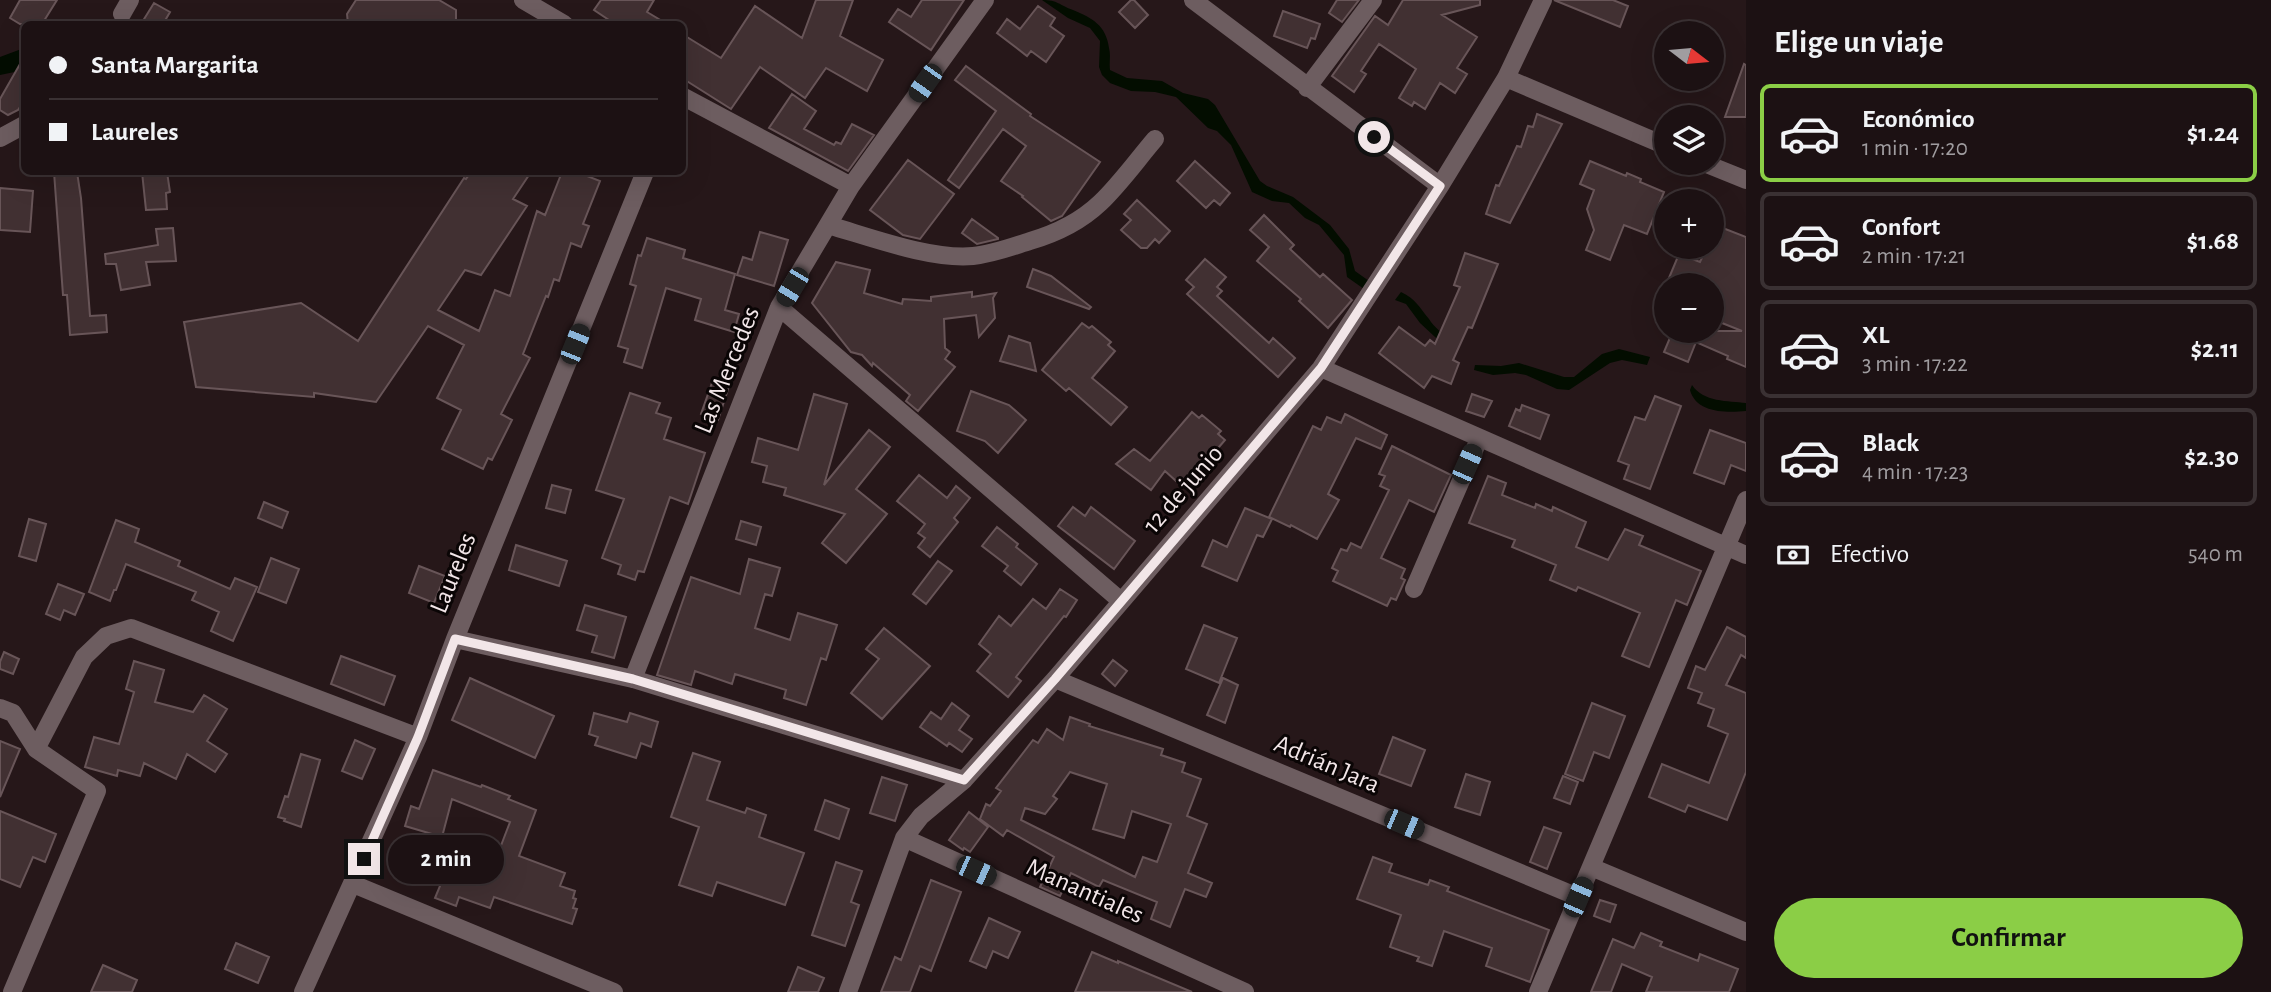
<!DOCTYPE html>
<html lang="es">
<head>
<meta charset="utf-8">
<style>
	:root { --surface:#1c1113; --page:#251a1c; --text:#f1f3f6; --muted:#a09da0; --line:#3a3133; --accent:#8bce46 }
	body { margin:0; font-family:"Alegreya Sans",sans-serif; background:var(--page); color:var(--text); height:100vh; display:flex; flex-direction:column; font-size:26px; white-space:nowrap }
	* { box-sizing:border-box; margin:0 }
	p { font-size:23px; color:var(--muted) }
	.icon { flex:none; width:38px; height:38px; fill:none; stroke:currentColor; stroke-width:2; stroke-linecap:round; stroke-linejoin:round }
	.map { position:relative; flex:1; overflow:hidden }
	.side { display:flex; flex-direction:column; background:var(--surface); width:525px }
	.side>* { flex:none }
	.hud { position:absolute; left:21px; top:21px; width:665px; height:154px; border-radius:10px; box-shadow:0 7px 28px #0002,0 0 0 2px var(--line); display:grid; align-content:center; height:154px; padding:0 28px; background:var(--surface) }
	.needle { width:46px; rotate:106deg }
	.buttons { position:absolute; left:1654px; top:21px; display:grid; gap:14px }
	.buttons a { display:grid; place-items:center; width:70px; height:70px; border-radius:50%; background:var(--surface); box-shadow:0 7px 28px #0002,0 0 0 2px var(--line); font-size:35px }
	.end { position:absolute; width:32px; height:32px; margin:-16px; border:9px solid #f2e6e8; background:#111; box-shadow:0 0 0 4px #111 }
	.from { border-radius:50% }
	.bubble { position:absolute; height:49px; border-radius:24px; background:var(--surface); box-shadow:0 7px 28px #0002,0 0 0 2px var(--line); font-size:23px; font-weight:700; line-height:49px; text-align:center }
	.car { position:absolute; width:21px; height:42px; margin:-21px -10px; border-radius:9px; box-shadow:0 0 5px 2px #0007; background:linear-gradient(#222 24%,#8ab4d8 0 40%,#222 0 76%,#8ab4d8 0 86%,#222 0) }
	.hud b { display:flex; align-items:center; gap:24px; height:66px; font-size:26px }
	.hud b+b { border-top:2px solid var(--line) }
	.hud i { width:18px; height:18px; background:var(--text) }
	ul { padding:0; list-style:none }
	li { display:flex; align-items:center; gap:21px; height:98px; margin:0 14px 10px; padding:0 14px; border:4px solid var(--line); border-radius:10px }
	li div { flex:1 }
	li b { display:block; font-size:26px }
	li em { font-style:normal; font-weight:700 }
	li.current { border-color:var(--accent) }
	li>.icon { width:63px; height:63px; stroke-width:1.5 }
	h2 { padding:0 28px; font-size:32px; line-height:84px }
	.pay { display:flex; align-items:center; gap:18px; height:77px; padding:0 28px; font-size:26px }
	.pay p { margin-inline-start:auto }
	.cta { display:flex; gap:14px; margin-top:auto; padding:14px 28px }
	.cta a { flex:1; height:80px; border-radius:42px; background:var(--accent); color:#111; font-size:28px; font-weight:700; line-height:80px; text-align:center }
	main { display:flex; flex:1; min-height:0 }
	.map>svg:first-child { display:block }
	.water { fill:#030d00 }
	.building { fill:#413032; stroke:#685558; stroke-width:2; fill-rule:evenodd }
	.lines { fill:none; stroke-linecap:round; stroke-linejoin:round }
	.minor { stroke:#6d5d60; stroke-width:18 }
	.route { stroke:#f2e6e8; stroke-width:9 }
	.labels { text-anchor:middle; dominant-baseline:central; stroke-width:6; stroke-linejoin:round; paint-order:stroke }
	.street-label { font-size:26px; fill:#f2e6e8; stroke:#0a0505 }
</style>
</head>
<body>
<main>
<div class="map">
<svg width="1746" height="992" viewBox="0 0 1746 992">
	<rect width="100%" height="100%" fill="#261719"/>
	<!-- water -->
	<path class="water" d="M1042,0C1058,0 1059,5 1073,10C1092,18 1106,25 1109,48C1111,55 1109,62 1110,70L1127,78L1162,81L1183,93L1208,99L1215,105L1260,181L1267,186L1293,197L1330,225L1349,249L1355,271L1369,281L1364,289L1347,277L1344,255L1319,225L1305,218L1289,203L1272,201L1252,192L1231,145L1217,131L1208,128L1176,97L1155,92L1131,91L1110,83L1102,75L1099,67L1100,41L1090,28L1068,18Z
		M24,48V70L0,75V57Z
		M1401,292C1416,299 1419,307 1429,319C1434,327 1442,333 1449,339V350L1420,323L1406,304L1395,300Z
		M1619,349L1650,357L1647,365L1622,360L1610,363L1569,390L1557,389L1526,375L1515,373L1493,375L1474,370L1475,365L1501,366L1519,363L1564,377H1574L1602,354Z
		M1692,385C1703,402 1728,401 1746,403V411C1726,413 1696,413 1690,390Z"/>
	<!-- building -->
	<path class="building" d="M20,0H57L42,24H20L10,18Z
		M356,0H439L456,10V22L415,24H348L347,14Z
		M601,0H654L647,12L667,24H615L594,10Z
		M816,0H853L840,36L883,60L867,91L826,68L805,98L760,67L731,109L682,78V34L721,58L755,6L802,38Z
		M922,0H964L931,50L889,22L898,9L911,17Z
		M1131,0H1134L1148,15L1135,28L1119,12Z
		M1337,0H1359L1342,22L1329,13Z
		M1403,0H1480V5L1442,15L1477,37L1457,68L1467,74L1455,93L1440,83L1425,109L1414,102L1412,106L1399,98L1416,69L1379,44L1361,71L1366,74L1354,92L1332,76L1375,16L1388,25Z
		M1554,0H1613L1628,6L1620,27Z
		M154,3L170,12L163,24H141Z
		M1038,6L1055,18L1050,26L1064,36L1046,62L1031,51L1027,56L997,33L1007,19L1020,29Z
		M1283,11L1320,24L1315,39L1311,38L1307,48L1274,36Z
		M24,57V101L18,110L8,115L0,110V99Z
		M1744,64L1746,65V117H1725Z
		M966,66L1031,114L1030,116L1100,162L1062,216L1051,221L1022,197L1023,196L1001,181L1026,146L1003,129L959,188L948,180L996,111L955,80Z
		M792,94L816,111L804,129L834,145L836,142L841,144L852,124L874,135L848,171L769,128Z
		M1537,114L1562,124L1552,143L1510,223L1486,214L1496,185L1499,186L1517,146L1521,147L1528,126L1533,127Z
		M908,160L954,194L920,239L903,235L870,210Z
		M1195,161L1230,193L1220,205L1214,200L1206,208L1177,181Z
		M1590,161L1626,176L1627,173L1641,179L1640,182L1664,192L1647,234L1624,225L1610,260L1586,250L1594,230L1587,209L1594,190L1580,184Z
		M54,172H77L81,198L90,316L106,315L107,332L70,335L67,295H63Z
		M142,172H167L170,192L166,193L167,209L146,210Z
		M471,172H531L513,199L527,206L481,275L465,270L438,310L479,331L495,290L510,296L537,211L545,215L562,172H577L600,181L583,224L589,226L581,247L571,243L559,281L554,279L548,297L546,296L523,354L530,358L501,414L512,420L492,460L488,458L483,469L442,449L461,410L437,398L464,345L428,326L376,402L314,393V397L196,387L184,322L301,303L358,341L464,178L466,179Z
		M0,188L33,191L30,232L0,230Z
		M1137,200L1170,231L1159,243L1155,239L1147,248H1141L1121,230L1131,220L1124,214Z
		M1264,215L1294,245L1290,249L1320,277L1323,274L1352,300L1328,328L1299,301L1301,299L1257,261L1269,247L1250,230Z
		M972,219L998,238V239L977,244L962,233Z
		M1715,225L1746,237V367L1727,359L1728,356L1696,342L1688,362L1664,352L1672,333L1669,331H1742L1712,319V285H1666L1679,254L1700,262L1707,247H1712V234Z
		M173,228L176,261L146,262L150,285L121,290L116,264H106L105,254L158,245L156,229Z
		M760,232L788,240L774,286L737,275L743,257L752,260Z
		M647,238L685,250L683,258L735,274L725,310L739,314L734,332L695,320L701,299L666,288L642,368L624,362L628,349L618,346L636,286L630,284L638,255L641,256Z
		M1465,253L1498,264L1472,328L1468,327L1453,360L1459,363L1451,384L1432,376L1424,388L1379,353L1399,327L1425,346L1430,340L1435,344L1460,287L1454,285Z
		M1205,259L1226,277L1217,287L1222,291L1217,296L1269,343L1273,338L1295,358L1278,377L1187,294L1194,287L1186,280Z
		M836,262L870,270L864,293L902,304L903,299L931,301V297L972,292V297L996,293L993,298L995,318L979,337L976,315L944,319L945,348L950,352L945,359L955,367L918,411L906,401L910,395L873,363L872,366L862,355L851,352L812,303Z
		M1033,269L1051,276L1091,307L1089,309L1027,287Z
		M1082,323L1089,328L1092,326L1111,342L1108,345L1115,351L1092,378L1127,407L1111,425L1069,388L1066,391L1042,370Z
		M1009,336L1030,343L1036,371L1000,361Z
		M713,380L729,386L718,420L701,414Z
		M971,391L1009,405L1026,420L998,453L985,441L957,431Z
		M630,393L660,403L656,413L671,418L664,439L705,453L688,504L670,497L644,572L638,571L635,580L618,574L621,565L602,558L624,499L596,490Z
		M814,394L847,404L824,485L869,430L890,447L856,489L887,514L846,563L822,543L845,514L784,495L786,488L763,482L767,466L752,462L758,438L798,450Z
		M1472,394L1492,401L1484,417L1466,411Z
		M1655,396L1681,406L1650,489L1624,479L1629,465L1618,461L1635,417L1645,420Z
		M1522,405L1549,415L1540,439L1509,426L1516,409L1520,411Z
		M1192,412L1199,418L1202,415L1221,431L1218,434L1225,440L1187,484L1179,477L1176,481L1165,471L1151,490L1116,464L1134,449L1150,461Z
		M1345,414L1387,435L1381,449L1356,438L1328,494L1339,500L1317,539L1291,525L1290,527L1269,517L1313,426L1321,430L1327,417L1341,423Z
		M1710,430L1746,443V471L1731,465L1724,484L1694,473Z
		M1392,446L1451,475L1434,512L1409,500L1381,558L1405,569L1401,578L1405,580L1396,600L1391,598L1387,606L1333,581L1338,571L1332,568L1341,549L1347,551L1351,543L1361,548L1389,490L1380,486L1385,476L1379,474Z
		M919,475L947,498L956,486L970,498L954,518L958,522L930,557L918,547L925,538L918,533L925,524L897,501Z
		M1488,476L1506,483L1502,495L1535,508L1536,504L1552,511L1553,507L1586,522L1576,547L1608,560L1625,529L1643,536L1639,545L1701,571L1687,605L1676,600L1649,667L1622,656L1640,613L1578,587L1576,591L1550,580L1556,565L1512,547L1515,540L1469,523Z
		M552,485L571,490L565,513L546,508Z
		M264,502L288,512L282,528L258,518Z
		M1073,507L1085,516L1091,507L1135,541L1114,569L1058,526Z
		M1245,508L1272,519L1263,537L1257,535L1237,581L1202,566L1213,540L1227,547Z
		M29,519L46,524L36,561L19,556Z
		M116,520L139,529L135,542L180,561L178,566L230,589L235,578L257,587L233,641L211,631L219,612L192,600L196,592L126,564L116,590H114L110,601L89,592Z
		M741,521L761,527L756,545L736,539Z
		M997,527L1018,544L1016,547L1037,564L1021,585L1004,571L1008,566L982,546Z
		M516,545L567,561L559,586L509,570Z
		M271,558L299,569L286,603L258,592Z
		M749,559L780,568L772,596L765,594L755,628L790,640L798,613L837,625L826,660L821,658L806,705L784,698L786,690L735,674L732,684L695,671L691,685L657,675L691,577L740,594Z
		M938,561L952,571L926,604L913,594Z
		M419,566L445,576L434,603L409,593Z
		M58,584L84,594L75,615L64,610L60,620L46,614Z
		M1060,589L1077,600L1066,617L1064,616L1016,677L1021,681L1008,697L977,671L991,654L979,644L999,616L1011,626L1033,599L1046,609Z
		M585,605L626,617L614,658L592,652L597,636L577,630Z
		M1204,625L1237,638L1219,683L1186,669Z
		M1727,627L1746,637V658L1741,655L1726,685L1746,693V772L1727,820L1688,805L1685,812L1649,797L1662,764L1709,783L1728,734L1708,726L1714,709L1698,703L1702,693L1688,688L1696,666L1705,670Z
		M884,628L930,666L882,719L851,693L879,659L866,649Z
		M4,652L19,659L13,674L0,669V662Z
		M341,656L395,676L384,705L331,684Z
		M1113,660L1127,671L1115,686L1102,674Z
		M134,661L164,670L155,702L193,712L204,695L227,709L207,741L227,754L215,772L187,754L176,779L144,763L140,776L118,770L117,776L85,767L94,737L119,744L134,692L126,689Z
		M470,678L554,716L535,758L452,720Z
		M1223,678L1238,685L1225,723L1207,715Z
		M952,703L969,716L959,730L972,739L962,752L949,743L947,746L920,727L931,712L941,719Z
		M1592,703L1625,716L1609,758L1594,752L1583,781L1565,774Z
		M594,713L627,722L630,713L658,722L651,747L641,743L636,758L595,745L598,737L589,734Z
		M1070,717L1090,724L1089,726L1163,749L1161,755L1185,763L1182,772L1201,779L1187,816L1207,824L1188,873L1212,883L1206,897L1185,889L1170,927L1151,919L1157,902L1103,880L1099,887L1071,873L1060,896L1040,887L1054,857L1007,830L1003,836L980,819L986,804L990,806L1001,791L996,788L1033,740L1038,743L1047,729L1063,740ZM1070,772L1107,784L1093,829L1124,838L1132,811L1171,824L1157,862L1143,857L1135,877L1021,820L1025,808L1045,814L1057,799L1053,796Z
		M1393,737L1425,750L1411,786L1379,774Z
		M355,740L375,749L362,779L342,771Z
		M0,741L20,749L0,797Z
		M693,753L720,762L707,800L745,813L747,808L766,815L759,837L804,853L785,905L717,882L712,896L679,885L699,827L671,817Z
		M301,754L320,760L301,827L284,821L285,819L278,817L285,796L288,797Z
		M433,770L481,787L482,785L510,796L508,799L536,810L519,856L565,873L560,886L575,891L573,898L576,899L573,908L577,909L572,924L494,897L490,908L459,897L456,906L435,898L445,874L420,868L426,844L492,869L510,822L452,799L442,837L405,826L411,806L419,809Z
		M1466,774L1490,782L1480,815L1455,807Z
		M1563,776L1578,782L1570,804L1554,798Z
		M882,777L907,785L895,821L870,813Z
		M825,800L849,809L839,839L815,830Z
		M0,811L56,834L45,862L33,857L20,887L0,879Z
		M969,812L988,827L970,852L964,848L963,850L949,840Z
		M1544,827L1561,833L1547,869L1530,862Z
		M1373,857L1392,864L1389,872L1428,885L1430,880L1449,887L1447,891L1549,930L1530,982L1486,966L1492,948L1444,931L1432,966L1417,961L1419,957L1390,947L1401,915L1357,899Z
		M836,862L862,871L851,902L859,905L845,946L812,935Z
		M931,880L961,892L931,971L920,966L910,992H881L895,957L901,960Z
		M1600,900L1616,905L1610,922L1594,916Z
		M989,918L1020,932L1008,958L993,951L986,968L970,961Z
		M1641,933L1662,942L1660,946L1698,961L1700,954L1738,969L1729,992H1646L1652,977L1622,964L1611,992H1591L1613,939L1634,948Z
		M236,943L269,957L258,983L225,969Z
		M1092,952L1118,963V961L1192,992H1075Z
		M103,965L137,980L132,992H91Z
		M798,967L824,978L818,992H788Z"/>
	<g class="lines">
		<!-- minor -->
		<path class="minor" d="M523,0L564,24
			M1193,0L1440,186
			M122,14L130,0
			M1506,78L1666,146
			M1307,88L1373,0
			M682,96L851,186
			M0,138L24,125
			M1704,163L1746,180
			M828,225C870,237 931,260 973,256C993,254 1011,247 1030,241C1054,234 1081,221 1100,203C1120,184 1137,160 1155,139
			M779,307L1121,601
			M1321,368L1746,555
			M1414,589L1479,439
			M455,639L633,679L964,780
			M633,679L779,307L851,186L985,0
			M1055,679L1578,897
			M0,708L13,713L36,749L97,791L12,992
			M36,749L84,657L106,636L131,628L418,737
			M904,838L1245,992
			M1591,867L1746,932
			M353,884L614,992
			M303,992L418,737L455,639L645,172
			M848,992L904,838L921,816L964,780L1055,679L1321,368L1440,186L1506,78L1543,0
			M1538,992L1746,500"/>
	</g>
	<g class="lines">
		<!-- route -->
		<path class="route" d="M364,859L418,737L455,639L633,679L964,780L1055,679L1321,368L1440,186L1374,137"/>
	</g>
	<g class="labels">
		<!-- street labels -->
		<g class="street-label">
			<text transform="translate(727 370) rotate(-68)">Las Mercedes</text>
			<text transform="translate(1183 489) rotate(-49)">12 de junio</text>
			<text transform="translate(453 573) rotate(-68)">Laureles</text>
			<text transform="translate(1327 764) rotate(23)">Adrián Jara</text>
			<text transform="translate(1085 891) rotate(24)">Manantiales</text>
		</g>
	</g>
</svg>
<div class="buttons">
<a><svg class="needle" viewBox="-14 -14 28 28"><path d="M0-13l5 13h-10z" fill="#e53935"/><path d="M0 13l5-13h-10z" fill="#a09da0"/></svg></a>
<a><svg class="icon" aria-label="layers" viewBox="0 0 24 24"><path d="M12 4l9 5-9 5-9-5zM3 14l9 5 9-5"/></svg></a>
<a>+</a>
<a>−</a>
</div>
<i class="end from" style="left:1374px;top:137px"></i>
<i class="end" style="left:364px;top:859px"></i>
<div class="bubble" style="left:388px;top:835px;width:116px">2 min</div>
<i class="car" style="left:925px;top:83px;rotate:215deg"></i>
<i class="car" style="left:792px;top:287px;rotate:211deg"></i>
<i class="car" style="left:575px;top:344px;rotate:22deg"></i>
<i class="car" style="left:1467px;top:464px;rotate:24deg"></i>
<i class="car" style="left:1404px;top:824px;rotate:113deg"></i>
<i class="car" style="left:976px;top:871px;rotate:114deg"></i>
<i class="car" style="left:1578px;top:897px;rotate:23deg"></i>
<div class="hud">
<b><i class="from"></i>Santa Margarita</b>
<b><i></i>Laureles</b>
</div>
</div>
<section class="side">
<h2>Elige un viaje</h2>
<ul>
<li class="current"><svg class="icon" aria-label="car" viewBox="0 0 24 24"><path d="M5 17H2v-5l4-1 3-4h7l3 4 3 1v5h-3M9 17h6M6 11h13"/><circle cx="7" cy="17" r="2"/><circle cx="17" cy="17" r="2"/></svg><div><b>Económico</b><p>1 min · 17:20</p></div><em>$1.24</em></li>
<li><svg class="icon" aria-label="car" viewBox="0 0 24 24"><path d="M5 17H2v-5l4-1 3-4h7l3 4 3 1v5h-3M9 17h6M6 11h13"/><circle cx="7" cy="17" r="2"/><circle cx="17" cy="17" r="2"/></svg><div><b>Confort</b><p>2 min · 17:21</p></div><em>$1.68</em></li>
<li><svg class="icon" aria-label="car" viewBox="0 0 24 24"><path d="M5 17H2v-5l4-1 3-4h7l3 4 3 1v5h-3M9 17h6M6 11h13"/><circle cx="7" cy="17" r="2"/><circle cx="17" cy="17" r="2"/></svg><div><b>XL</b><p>3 min · 17:22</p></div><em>$2.11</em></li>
<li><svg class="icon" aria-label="car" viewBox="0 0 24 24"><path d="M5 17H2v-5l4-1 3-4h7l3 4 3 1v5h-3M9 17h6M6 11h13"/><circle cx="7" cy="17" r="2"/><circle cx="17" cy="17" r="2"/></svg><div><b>Black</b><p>4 min · 17:23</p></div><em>$2.30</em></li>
</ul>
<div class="pay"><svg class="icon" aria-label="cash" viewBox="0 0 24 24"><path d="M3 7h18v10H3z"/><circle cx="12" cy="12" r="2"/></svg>Efectivo<p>540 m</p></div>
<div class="cta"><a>Confirmar</a></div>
</section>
</main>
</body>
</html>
